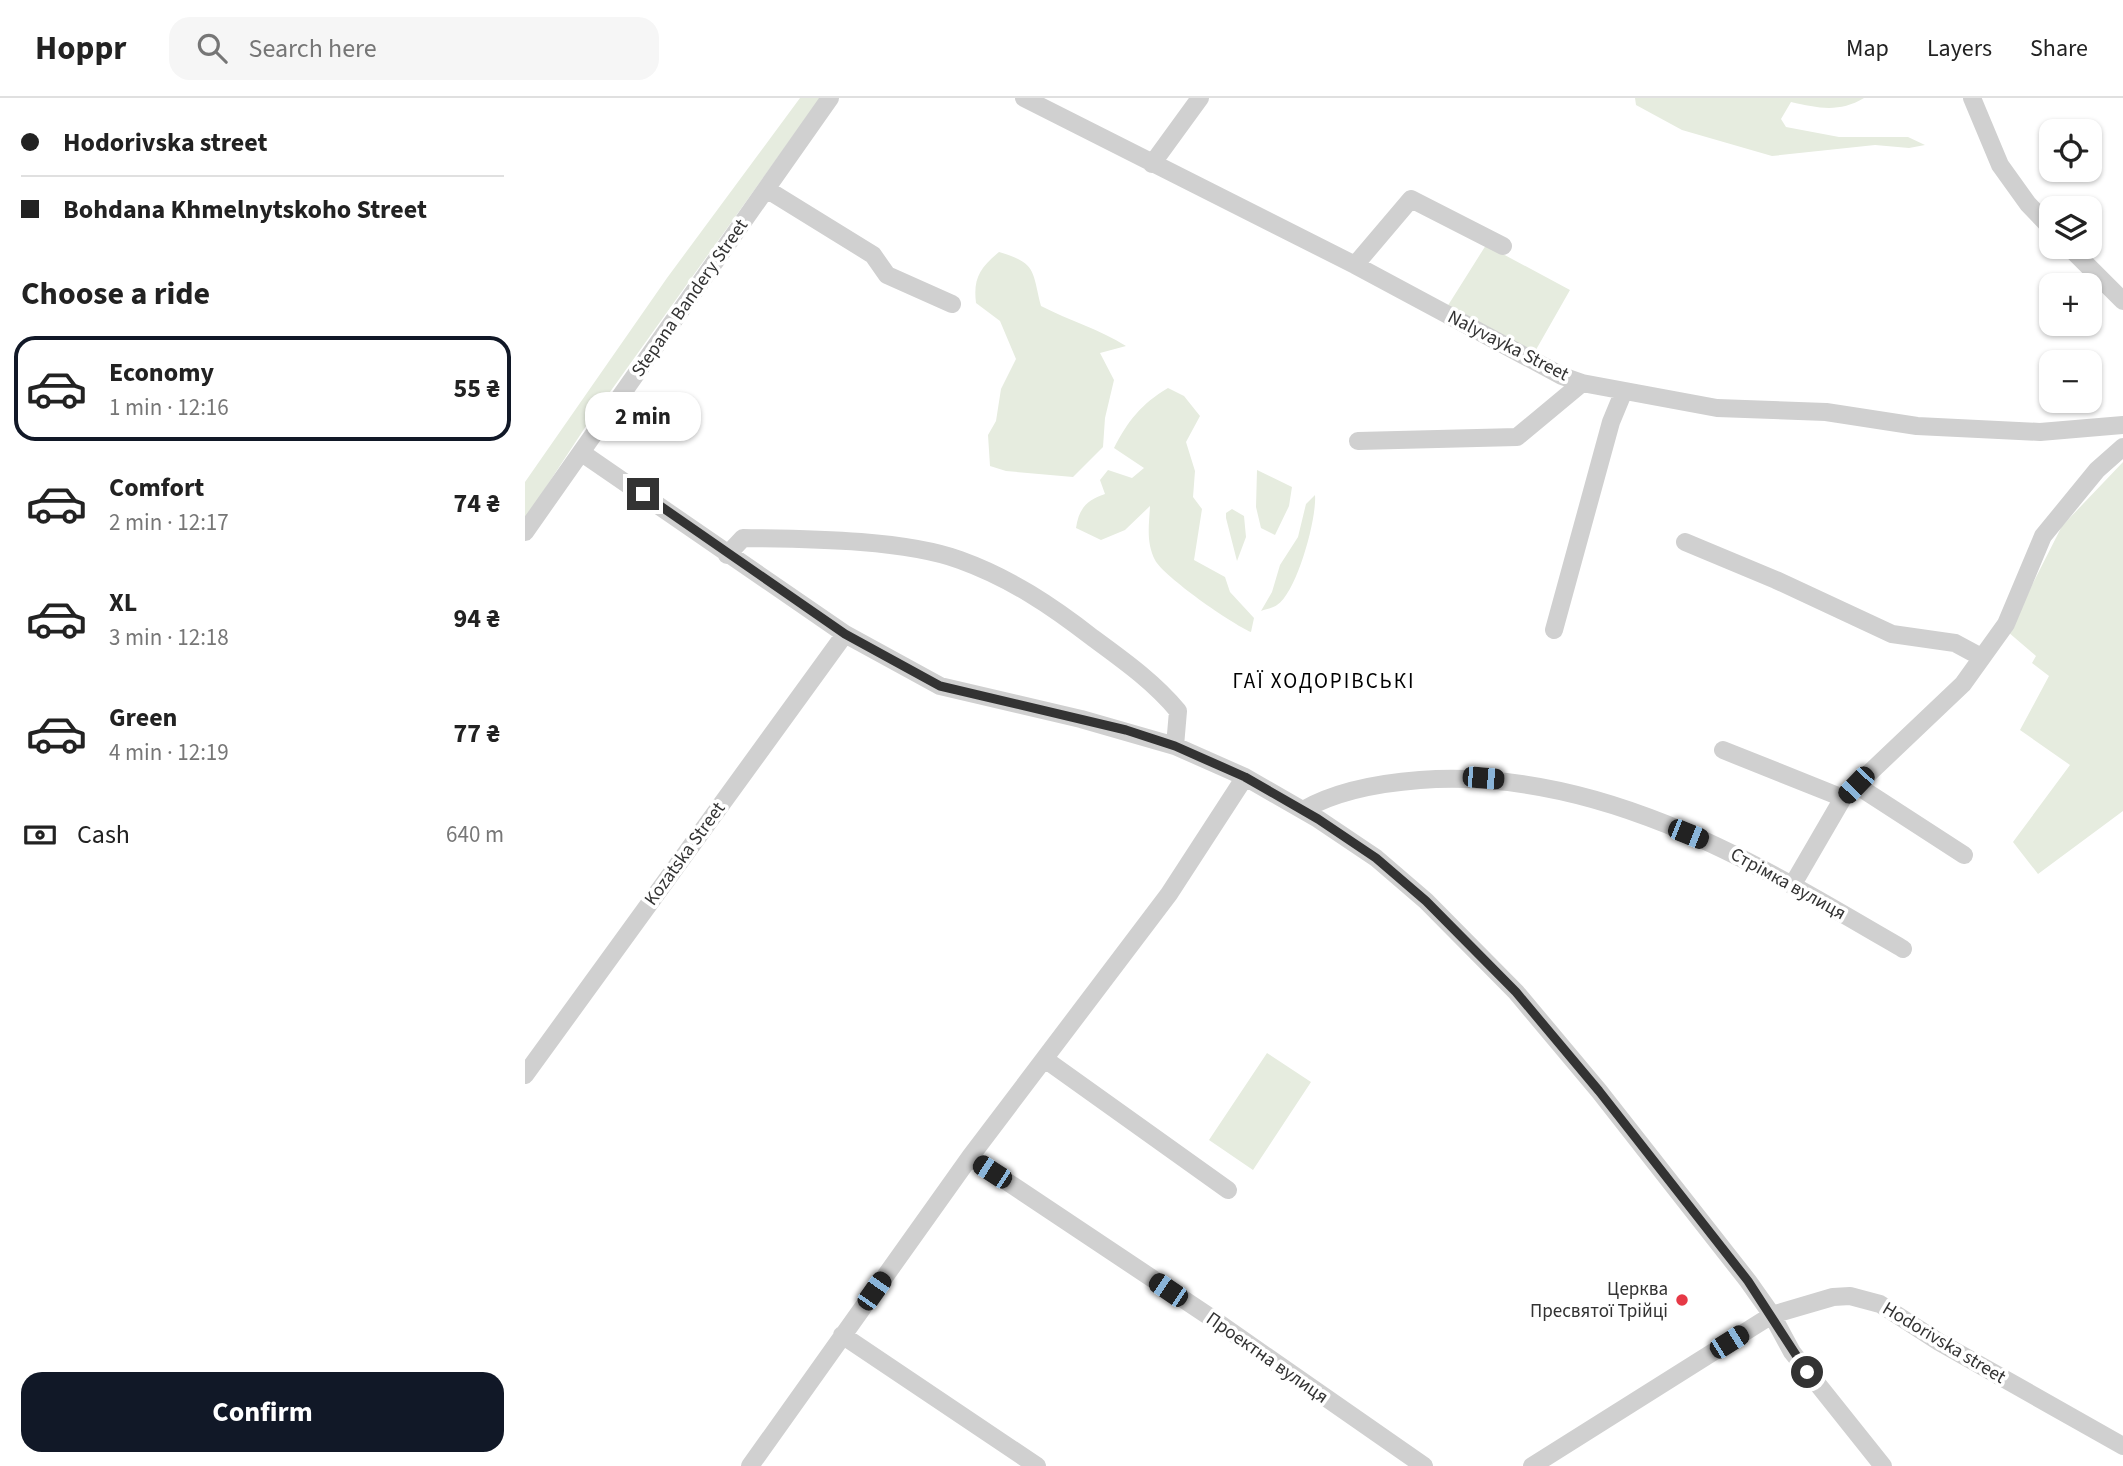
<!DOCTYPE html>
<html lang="en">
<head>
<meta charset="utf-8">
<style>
	:root { --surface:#fff; --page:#f6f6f6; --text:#222; --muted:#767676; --line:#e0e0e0; --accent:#111827 }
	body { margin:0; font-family:"Source Sans 3",sans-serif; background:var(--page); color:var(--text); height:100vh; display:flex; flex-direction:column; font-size:26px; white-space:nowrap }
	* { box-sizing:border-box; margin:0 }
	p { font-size:23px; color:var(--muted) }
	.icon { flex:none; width:38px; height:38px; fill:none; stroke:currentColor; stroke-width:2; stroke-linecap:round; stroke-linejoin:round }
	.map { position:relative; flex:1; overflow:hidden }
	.details { display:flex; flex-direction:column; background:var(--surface); width:525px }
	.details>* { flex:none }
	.hud { display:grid; align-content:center; height:154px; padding:0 21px; background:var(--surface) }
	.controls { position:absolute; left:1514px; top:21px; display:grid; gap:14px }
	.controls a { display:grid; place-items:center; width:63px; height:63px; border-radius:14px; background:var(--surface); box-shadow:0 2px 5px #0004; font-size:35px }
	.end { position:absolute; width:32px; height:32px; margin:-16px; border:9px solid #333; background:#fff; box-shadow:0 0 0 4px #fff }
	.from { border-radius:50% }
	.bubble { position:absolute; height:49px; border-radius:21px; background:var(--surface); box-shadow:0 2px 5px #0004; font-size:23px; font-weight:700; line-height:49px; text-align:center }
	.car { position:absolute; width:21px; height:42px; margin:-21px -10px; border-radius:9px; box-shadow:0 0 5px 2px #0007; background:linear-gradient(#222 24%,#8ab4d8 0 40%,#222 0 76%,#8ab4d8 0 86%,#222 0) }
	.hud b { display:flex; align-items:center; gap:24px; height:66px; font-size:26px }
	.hud b+b { border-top:2px solid var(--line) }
	.hud i { width:18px; height:18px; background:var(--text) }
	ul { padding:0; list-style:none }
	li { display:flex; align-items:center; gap:21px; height:105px; margin:0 14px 10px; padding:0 7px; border:4px solid transparent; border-radius:21px }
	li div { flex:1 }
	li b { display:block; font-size:26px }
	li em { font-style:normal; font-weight:700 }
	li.current { border-color:var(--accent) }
	li>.icon { width:63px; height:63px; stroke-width:1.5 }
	h2 { padding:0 21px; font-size:32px; line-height:84px }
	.pay { display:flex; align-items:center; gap:18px; height:77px; padding:0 21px; font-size:26px }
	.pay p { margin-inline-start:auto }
	.primary-button { display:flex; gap:14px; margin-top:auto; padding:14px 21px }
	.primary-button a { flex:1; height:80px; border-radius:21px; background:var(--accent); color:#fff; font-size:28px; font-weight:700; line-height:80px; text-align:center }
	header { display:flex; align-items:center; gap:42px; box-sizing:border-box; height:98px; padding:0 35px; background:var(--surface); border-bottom:2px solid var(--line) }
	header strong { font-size:33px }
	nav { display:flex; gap:38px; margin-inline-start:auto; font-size:24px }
	.search { width:490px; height:63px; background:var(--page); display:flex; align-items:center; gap:18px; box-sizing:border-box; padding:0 24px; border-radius:21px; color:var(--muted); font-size:26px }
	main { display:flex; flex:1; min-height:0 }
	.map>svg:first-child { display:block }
	.green { fill:#e6ecdf }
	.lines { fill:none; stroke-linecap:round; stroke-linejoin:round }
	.minor { stroke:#d0d0d0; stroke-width:18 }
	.route { stroke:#333; stroke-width:9 }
	.poi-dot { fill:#e63946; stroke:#fff; stroke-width:2.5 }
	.labels { text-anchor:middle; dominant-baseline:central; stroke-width:7; stroke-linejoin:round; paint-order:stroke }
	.street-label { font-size:19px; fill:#333; stroke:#fff }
	.poi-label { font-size:19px; fill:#333; stroke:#fff; text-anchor:end }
	.neighbourhood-label { font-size:21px; letter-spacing:2px; fill:#000; stroke:#fff }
</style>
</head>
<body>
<header>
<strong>Hoppr</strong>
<div class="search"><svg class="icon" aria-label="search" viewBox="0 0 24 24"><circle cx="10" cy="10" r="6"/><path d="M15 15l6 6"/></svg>Search here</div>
<nav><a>Map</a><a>Layers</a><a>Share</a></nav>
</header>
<main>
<section class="details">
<div class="hud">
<b><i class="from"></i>Hodorivska street</b>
<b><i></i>Bohdana Khmelnytskoho Street</b>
</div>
<h2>Choose a ride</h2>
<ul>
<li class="current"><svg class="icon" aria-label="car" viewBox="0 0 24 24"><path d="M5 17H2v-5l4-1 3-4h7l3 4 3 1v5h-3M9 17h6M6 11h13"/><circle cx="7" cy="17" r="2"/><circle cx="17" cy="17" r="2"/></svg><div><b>Economy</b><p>1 min · 12:16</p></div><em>55 ₴</em></li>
<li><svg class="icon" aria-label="car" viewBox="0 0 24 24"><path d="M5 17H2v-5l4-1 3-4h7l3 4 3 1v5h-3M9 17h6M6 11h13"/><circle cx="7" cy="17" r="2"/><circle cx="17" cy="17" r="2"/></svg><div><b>Comfort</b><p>2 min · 12:17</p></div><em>74 ₴</em></li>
<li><svg class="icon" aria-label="car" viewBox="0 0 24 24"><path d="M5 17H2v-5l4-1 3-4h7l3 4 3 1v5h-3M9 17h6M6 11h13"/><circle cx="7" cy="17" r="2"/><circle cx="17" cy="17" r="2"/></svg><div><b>XL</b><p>3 min · 12:18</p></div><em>94 ₴</em></li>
<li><svg class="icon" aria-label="car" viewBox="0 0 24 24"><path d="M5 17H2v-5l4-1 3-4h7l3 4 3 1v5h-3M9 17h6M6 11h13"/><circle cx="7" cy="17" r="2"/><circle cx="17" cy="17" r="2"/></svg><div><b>Green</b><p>4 min · 12:19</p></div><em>77 ₴</em></li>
</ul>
<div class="pay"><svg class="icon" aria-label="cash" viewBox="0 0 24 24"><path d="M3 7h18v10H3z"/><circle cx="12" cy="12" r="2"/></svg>Cash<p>640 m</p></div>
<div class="primary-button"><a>Confirm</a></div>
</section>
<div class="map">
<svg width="1598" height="1368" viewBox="0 0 1598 1368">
	<rect width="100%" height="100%" fill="#fff"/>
	<!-- green -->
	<path class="green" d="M275,0H295L65,322L0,421V384L142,180Z
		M1110,0H1339C1314,15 1293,10 1266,4L1256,21L1261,29L1314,39H1383L1400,47L1384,50L1350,47L1247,58L1157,32L1111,7Z
		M961,147L1045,192L1008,257L922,209Z
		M474,154C512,165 507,173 516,208C545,223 574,231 601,248L575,255L589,282L580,320L578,349L548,379L481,373L465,368L463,337L471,323L476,291L491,261L475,223L451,205C448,180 455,170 474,154Z
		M643,290L659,298L675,318L661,344L670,373L668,399L677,411L669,462L700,479L705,494L729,520L726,534C707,526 639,479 630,462C621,444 624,428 625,408L600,432L576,442L551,430C554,410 562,402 580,396L575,382L583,372L607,380L619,370L589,350C603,323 616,306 643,290Z
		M1598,364V713L1513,776L1488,744L1545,667L1495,632L1524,578L1507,565L1511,558L1483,534L1537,428Z
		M732,372L767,389L764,408L750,437L736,430L731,409Z
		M790,397C792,420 772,494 752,507C748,510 741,511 736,513L747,494L755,467L773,439L781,406Z
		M707,411L719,418L721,439L712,463L701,420V415Z
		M742,955L786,984L728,1072L684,1042Z"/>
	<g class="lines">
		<!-- minor -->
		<path class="minor" d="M499,0L830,167L1037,278L1057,285L1192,310L1301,314L1392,328L1515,334L1598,327
			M1447,0L1475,67L1503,106L1526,130
			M627,66L675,0
			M241,91L348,157L362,177L427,206
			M1544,149L1598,203
			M830,167L886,101L978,148
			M833,343L992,339L1057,285
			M57,355L320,536L415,588L556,621L650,648L720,679L793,721L851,760L901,803L991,894L1074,993L1223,1183L1247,1217L1267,1254L1358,1368
			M0,434L305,0
			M1160,444L1251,482L1367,536L1430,545L1456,559
			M202,457L218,440C281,441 377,441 435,462C485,480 527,508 568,540C598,562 629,584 653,613L650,648
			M1029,532L1086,324L1098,295
			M1198,652L1318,700
			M1331,687L1439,757
			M778,712C813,692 855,685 895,682C1074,669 1230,764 1378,851
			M1268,786L1318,700L1438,586L1481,526L1518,438L1572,372L1598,349
			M521,962L703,1092
			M0,977L320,536
			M445,1059L644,796L720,679
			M317,1237L512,1368
			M225,1368L445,1059L688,1221L899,1368
			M1007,1368L1247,1217L1308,1199L1325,1198L1355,1206L1414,1244L1598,1348"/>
	</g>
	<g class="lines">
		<!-- route -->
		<path class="route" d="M118,396L320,536L415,588L601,632L650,648L720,679L793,721L851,760L901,803L991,894L1074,993L1223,1183L1282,1274"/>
	</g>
	<!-- markers -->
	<circle class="poi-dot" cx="1157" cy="1202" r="7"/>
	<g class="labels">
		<!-- street labels -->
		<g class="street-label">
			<text transform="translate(165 200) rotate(-55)">Stepana Bandery Street</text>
			<text transform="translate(983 248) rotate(27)">Nalyvayka Street</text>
			<text transform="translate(160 756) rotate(-54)">Kozatska Street</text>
			<text transform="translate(1263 786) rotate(29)">Стрімка вулиця</text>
			<text transform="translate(1419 1245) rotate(31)">Hodorivska street</text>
			<text transform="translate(742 1260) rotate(35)">Проектна вулиця</text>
		</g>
		<!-- poi labels -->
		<g class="poi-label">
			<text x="1143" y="1191">Церква<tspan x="1143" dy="22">Пресвятої Трійці</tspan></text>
		</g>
		<!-- neighbourhood labels -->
		<g class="neighbourhood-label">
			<text x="799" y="583">ГАЇ ХОДОРІВСЬКІ</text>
		</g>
	</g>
</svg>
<div class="controls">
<a><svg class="icon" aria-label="locate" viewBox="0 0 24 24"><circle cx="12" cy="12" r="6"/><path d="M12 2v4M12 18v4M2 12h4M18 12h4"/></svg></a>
<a><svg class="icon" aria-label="layers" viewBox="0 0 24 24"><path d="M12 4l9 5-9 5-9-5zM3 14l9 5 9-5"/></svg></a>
<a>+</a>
<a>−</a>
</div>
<i class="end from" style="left:1282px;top:1274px"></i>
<i class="end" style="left:118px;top:396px"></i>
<div class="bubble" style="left:60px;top:294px;width:116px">2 min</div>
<i class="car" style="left:958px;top:680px;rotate:95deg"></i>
<i class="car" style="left:1331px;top:687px;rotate:224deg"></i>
<i class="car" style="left:1163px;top:736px;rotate:112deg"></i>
<i class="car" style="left:467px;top:1074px;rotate:303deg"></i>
<i class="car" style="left:643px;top:1192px;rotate:304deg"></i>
<i class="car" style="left:349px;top:1193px;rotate:35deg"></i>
<i class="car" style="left:1204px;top:1244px;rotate:58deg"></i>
</div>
</main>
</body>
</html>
